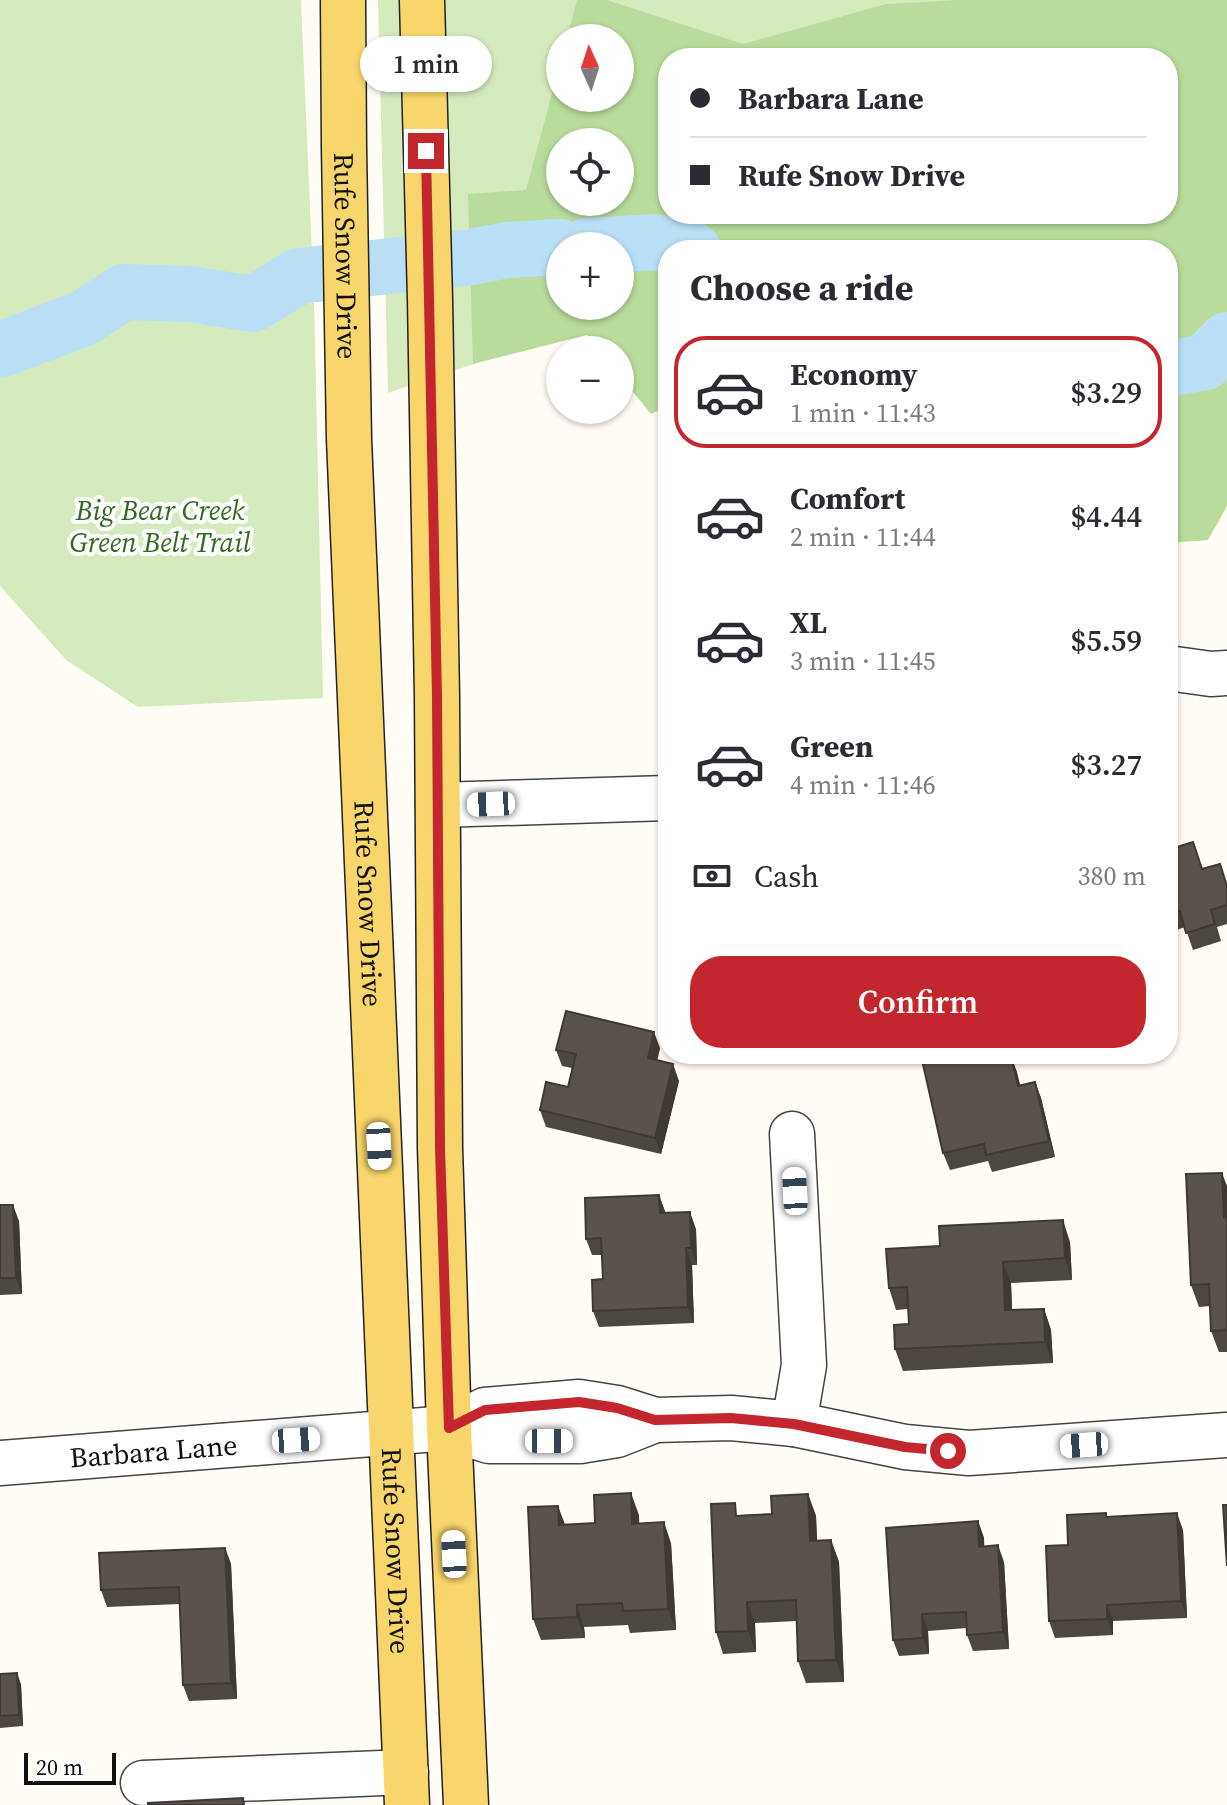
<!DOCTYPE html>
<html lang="en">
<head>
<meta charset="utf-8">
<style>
	:root { --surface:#fff; --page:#f7f7f7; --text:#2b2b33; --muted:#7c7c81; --line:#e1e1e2; --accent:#c4262e }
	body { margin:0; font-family:"Source Serif 4",serif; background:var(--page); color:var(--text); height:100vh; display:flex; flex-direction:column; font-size:30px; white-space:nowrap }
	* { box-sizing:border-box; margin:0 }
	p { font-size:26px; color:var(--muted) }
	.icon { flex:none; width:44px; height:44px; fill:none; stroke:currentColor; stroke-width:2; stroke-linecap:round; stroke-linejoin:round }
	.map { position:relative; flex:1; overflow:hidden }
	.sheet { position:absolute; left:658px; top:240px; width:520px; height:824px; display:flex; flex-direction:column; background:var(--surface); border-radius:32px; box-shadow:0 2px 6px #0004 }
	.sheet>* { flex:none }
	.top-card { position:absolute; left:658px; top:48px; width:520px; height:176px; border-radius:32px; box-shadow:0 2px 6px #0004; display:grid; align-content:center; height:176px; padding:0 32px; background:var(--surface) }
	.needle { width:52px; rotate:357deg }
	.fabs { position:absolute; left:546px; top:24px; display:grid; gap:16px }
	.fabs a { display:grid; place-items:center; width:88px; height:88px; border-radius:50%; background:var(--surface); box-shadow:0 2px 6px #0004; font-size:40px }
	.scale { position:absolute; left:24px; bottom:20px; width:92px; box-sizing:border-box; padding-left:8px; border:4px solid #111; border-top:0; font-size:22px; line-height:28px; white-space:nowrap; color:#111; -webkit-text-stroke:6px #fff; paint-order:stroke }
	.end { position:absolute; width:36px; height:36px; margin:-18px; border:10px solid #c4262e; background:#fff; box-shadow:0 0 0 4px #fff }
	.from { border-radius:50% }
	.bubble { position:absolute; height:56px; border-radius:28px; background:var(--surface); box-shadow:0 2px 6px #0004; font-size:26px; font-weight:600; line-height:56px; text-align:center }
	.car { position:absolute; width:24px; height:48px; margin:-24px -12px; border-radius:10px; box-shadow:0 0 6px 2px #0007; background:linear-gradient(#fff 24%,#345 0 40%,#fff 0 76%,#345 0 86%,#fff 0) }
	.top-card b { display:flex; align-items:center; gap:28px; height:76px; font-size:30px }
	.top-card b+b { border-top:2px solid var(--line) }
	.top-card i { width:20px; height:20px; background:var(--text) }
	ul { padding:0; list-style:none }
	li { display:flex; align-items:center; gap:24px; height:112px; margin:0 16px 12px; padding:0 16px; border:4px solid transparent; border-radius:32px }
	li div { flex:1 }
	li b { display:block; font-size:30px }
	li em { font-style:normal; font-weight:600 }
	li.selected { border-color:var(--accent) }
	li>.icon { width:72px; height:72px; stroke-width:1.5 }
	h2 { padding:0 32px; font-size:36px; line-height:96px }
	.pay { display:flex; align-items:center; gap:20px; height:88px; padding:0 32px; font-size:30px }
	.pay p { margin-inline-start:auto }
	.button { display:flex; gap:16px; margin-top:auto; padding:16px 32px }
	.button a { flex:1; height:92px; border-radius:32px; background:var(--accent); color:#fff; font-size:32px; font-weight:600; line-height:92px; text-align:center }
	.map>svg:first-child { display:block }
	.green { fill:#d5ebbd; fill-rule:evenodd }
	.forest { fill:#b9dc9c; fill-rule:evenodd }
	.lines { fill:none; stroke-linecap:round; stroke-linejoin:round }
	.river { stroke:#b9e0f7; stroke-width:56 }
	.minor-casing { stroke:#444; stroke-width:47 }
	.major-casing { stroke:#222; stroke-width:47 }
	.minor { stroke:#fff; stroke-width:44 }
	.major { stroke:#f9d66b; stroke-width:44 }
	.wall { fill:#4d4742 }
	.shaded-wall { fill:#3f3936 }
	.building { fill:#5a524d; stroke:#3f3936; stroke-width:2 }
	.route { stroke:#c4262e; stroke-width:10 }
	.labels { text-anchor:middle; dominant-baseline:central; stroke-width:8; stroke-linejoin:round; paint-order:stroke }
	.street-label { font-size:28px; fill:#111; stroke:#fff }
	.park-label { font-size:28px; font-style:italic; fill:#2f6b1f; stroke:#fff }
</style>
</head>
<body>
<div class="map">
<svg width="1227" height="1805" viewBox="0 0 1227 1805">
	<rect width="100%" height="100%" fill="#fffdf5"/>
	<!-- green -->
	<path class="green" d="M0,0H301L314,300L323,698L138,707L66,660L0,586Z
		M378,0H1227V505L1168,543V250H668L613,317L388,393ZM560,38H620V98H560ZM668,58H1168V214H668ZM560,142H620V202H560ZM560,246H620V306H560Z"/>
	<!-- forest -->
	<path class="forest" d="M577,0H607L743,44L886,4L957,0H1227V506L1208,540L1168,543V250H668V406L651,414L620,376V350H599L587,335L473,364L468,194L526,190L560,64V98H620V38H567ZM668,58H1168V214H668ZM560,142H620V202H560ZM560,246H620V306H560Z"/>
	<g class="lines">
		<!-- river -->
		<path class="river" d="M587,246L655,242L693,250
			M0,350L84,318L124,292L190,294L253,304L299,276L472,257L507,250L560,247
			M1168,369L1205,362L1227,340"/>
		<!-- minor casing -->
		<g class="minor-casing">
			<g id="minor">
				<path d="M1168,668L1211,674L1227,673"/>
				<path d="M438,805L668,798"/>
				<path d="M792,1134L804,1365L794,1424"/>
				<path d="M449,1428L485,1410L579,1402L617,1408L655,1420L731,1418L794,1424L905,1447L969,1453L1227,1435"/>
				<path id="s1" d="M0,1463L449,1428L489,1441H580L617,1435L655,1420"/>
				<path d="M143,1783L406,1772"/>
			</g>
		</g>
		<!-- major casing -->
		<g class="major-casing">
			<g id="major">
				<path id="s2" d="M343,0L344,148L349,439L407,1805"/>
				<path d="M422,0L430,299L437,697L440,1148L449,1428L466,1805"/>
			</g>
		</g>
		<!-- minor -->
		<use href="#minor" class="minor"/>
		<!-- major -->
		<use href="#major" class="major"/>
	</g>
	<!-- wall -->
	<path class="wall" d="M1168,829L1174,848L1203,869L1227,884V924L1217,927L1221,941L1193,950L1185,927L1168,933Z
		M660,1048L657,1060L679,1081L661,1154L546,1127L540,1110L568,1087L572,1068L562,1066L556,1050Z
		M944,1054H993L994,1059L1011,1056L1020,1085L1035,1082L1041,1098L1055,1157L992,1172L988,1161L950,1170L943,1153Z
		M1227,1186V1352H1219L1211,1331L1210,1306L1199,1307L1191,1285Z
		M659,1195L665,1213L696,1229L697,1265H692L694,1323L599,1327L593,1311L603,1279L602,1255H592L586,1239Z
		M0,1205L19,1221L22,1294L0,1295Z
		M1070,1242L1072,1280L1011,1283L1012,1310L1044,1309L1051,1330L1053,1363L903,1371L895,1349L909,1324L908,1309L896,1310L889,1288Z
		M808,1494L816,1516L817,1541L831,1540L839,1562L844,1682L806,1683L798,1661L797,1621L755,1623L756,1652L723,1654L716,1632L739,1515L772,1514Z
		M1106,1513L1107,1517L1183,1530L1187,1618L1113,1621V1635L1055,1638L1049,1621L1068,1545Z
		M639,1515V1523L671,1543L676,1630L630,1633L628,1625L584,1627L585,1638L541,1640L533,1619L565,1525L595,1523Z
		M978,1521L984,1538V1547L1004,1562L1009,1649L973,1651L967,1635V1628L928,1631L929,1654L899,1656L893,1640Z
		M225,1548L231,1564L237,1699L189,1701L183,1685L180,1604L107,1607L101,1590Z
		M17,1673L21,1685L23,1726L0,1728V1674Z"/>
	<!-- shaded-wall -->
	<path class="shaded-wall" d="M654,1032L660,1048L654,1075L648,1058Z
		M1011,1056L1017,1072L1024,1102L1018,1086Z
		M673,1064L679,1081L661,1154L655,1138Z
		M1035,1082L1041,1098L1055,1157L1049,1141Z
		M1222,1173L1227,1186V1224L1224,1217Z
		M659,1195L665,1211L666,1230L660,1213Z
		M13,1205L19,1221L22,1294L16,1278Z
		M690,1212L696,1229L697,1265L691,1248Z
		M1063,1220L1070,1242L1072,1280L1065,1258Z
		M686,1248L692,1265L694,1323L688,1307Z
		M1003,1262L1011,1283L1013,1331L1005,1310Z
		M1044,1309L1051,1330L1053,1363L1045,1342Z
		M631,1493L639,1515L640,1545L632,1524Z
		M808,1494L816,1516L818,1562L810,1541Z
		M558,1506L566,1527L559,1525Z
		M1177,1513L1183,1530L1187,1618L1181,1601Z
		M978,1521L984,1538L985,1563L979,1547Z
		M664,1522L671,1543L676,1630L668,1609Z
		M831,1540L839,1562L844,1682L836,1660Z
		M998,1545L1004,1562L1009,1649L1003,1632Z
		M225,1548L231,1564L237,1699L231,1683Z
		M747,1602L755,1623L756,1652L748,1631Z
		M577,1605L584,1627L585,1638L577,1617Z
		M1107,1605L1113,1621V1635L1107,1619Z
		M922,1614L928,1631L929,1654L923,1638Z
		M17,1673L21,1685L23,1726L19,1715Z"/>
	<!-- building -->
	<path class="building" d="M1168,831L1174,848L1193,842L1202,869L1220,864L1227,886V905L1211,910L1215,924L1186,933L1180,911L1168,914Z
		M566,1011L654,1032L648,1058L673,1064L655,1138L540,1110L546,1082L568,1087L576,1054L556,1050Z
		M944,1054H991L993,1060L1011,1056L1018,1086L1035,1082L1049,1141L986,1155L984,1144L943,1153L922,1060Z
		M1222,1173L1224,1217L1227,1216V1330L1211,1331L1209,1284L1191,1285L1186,1174Z
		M659,1195L660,1213L690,1212L691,1248H686L688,1307L593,1311L592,1280L603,1279L601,1238L586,1239L585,1198Z
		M0,1205H13L16,1278H0Z
		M1063,1220L1065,1258L1003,1262L1005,1310L1044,1309L1045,1342L895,1349L894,1325L909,1324L907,1287L889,1288L886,1249L940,1246L939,1226Z
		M631,1493L632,1524L664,1522L668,1609L623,1611L622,1603L577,1605V1617L533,1619L528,1507L558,1506L559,1525L595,1523L594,1495Z
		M808,1494L810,1541L831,1540L836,1660L798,1661L796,1600L747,1602L748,1631L716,1632L711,1504L735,1503L736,1516L772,1514L771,1496Z
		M1223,1505H1227V1566Z
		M1106,1513V1517L1177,1513L1181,1601L1107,1605V1619L1049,1621L1046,1546L1068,1545L1067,1515Z
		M978,1521L979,1547L998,1545L1003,1632L967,1635L966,1612L922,1614L923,1638L893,1640L886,1528Z
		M225,1548L231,1683L183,1685L179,1587L101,1590L99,1553Z
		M17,1673L19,1715L0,1716V1674Z
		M243,1798L244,1805H148V1803Z"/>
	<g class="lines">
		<!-- route -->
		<path class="route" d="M426,151L437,697L440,1148L449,1428L485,1410L579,1402L617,1408L655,1420L731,1418L794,1424L905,1447L948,1451"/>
	</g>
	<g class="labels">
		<!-- street labels -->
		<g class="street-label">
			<text stroke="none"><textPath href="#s2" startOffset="256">Rufe Snow Drive</textPath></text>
			<text stroke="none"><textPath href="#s2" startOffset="904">Rufe Snow Drive</textPath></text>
			<text stroke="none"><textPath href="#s1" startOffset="154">Barbara Lane</textPath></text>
			<text stroke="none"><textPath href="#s2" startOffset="1552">Rufe Snow Drive</textPath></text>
		</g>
		<!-- park labels -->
		<g class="park-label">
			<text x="160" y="510">Big Bear Creek<tspan x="160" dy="32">Green Belt Trail</tspan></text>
		</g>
	</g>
</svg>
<div class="fabs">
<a><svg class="needle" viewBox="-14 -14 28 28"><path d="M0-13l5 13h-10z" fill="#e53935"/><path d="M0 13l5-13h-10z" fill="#7c7c81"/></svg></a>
<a><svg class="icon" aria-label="locate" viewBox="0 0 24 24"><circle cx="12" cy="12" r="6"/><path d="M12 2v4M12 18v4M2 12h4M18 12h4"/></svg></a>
<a>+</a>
<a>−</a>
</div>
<div class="scale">20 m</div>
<i class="end from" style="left:948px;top:1451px"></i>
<i class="end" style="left:426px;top:151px"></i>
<div class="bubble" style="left:360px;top:36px;width:132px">1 min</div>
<i class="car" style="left:491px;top:804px;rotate:268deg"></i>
<i class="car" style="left:379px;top:1146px;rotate:177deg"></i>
<i class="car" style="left:795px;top:1191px;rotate:357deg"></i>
<i class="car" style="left:296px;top:1440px;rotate:86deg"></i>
<i class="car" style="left:549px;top:1441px;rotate:90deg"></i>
<i class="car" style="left:1084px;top:1445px;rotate:266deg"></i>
<i class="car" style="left:454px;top:1554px;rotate:357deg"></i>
<div class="top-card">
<b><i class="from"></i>Barbara Lane</b>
<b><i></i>Rufe Snow Drive</b>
</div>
<section class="sheet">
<h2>Choose a ride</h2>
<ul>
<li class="selected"><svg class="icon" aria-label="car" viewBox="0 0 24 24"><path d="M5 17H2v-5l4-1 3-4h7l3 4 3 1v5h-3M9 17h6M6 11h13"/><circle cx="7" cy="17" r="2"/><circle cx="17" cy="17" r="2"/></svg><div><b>Economy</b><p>1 min · 11:43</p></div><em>$3.29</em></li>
<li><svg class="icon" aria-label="car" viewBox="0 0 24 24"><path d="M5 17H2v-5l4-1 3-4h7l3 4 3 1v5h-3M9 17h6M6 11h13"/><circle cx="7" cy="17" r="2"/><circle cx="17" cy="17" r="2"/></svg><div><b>Comfort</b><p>2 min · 11:44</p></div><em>$4.44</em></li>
<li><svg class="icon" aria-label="car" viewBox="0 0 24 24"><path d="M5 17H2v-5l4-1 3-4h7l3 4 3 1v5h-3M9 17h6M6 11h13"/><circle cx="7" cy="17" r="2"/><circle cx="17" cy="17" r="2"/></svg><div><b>XL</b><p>3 min · 11:45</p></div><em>$5.59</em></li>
<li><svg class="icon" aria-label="car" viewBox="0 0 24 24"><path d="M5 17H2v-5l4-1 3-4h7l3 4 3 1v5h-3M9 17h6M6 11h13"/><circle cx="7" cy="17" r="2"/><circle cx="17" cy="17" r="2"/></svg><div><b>Green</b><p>4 min · 11:46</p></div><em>$3.27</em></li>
</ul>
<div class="pay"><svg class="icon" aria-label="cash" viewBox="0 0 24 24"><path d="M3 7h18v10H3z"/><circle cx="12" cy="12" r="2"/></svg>Cash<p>380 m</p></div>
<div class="button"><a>Confirm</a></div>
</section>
</div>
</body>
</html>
